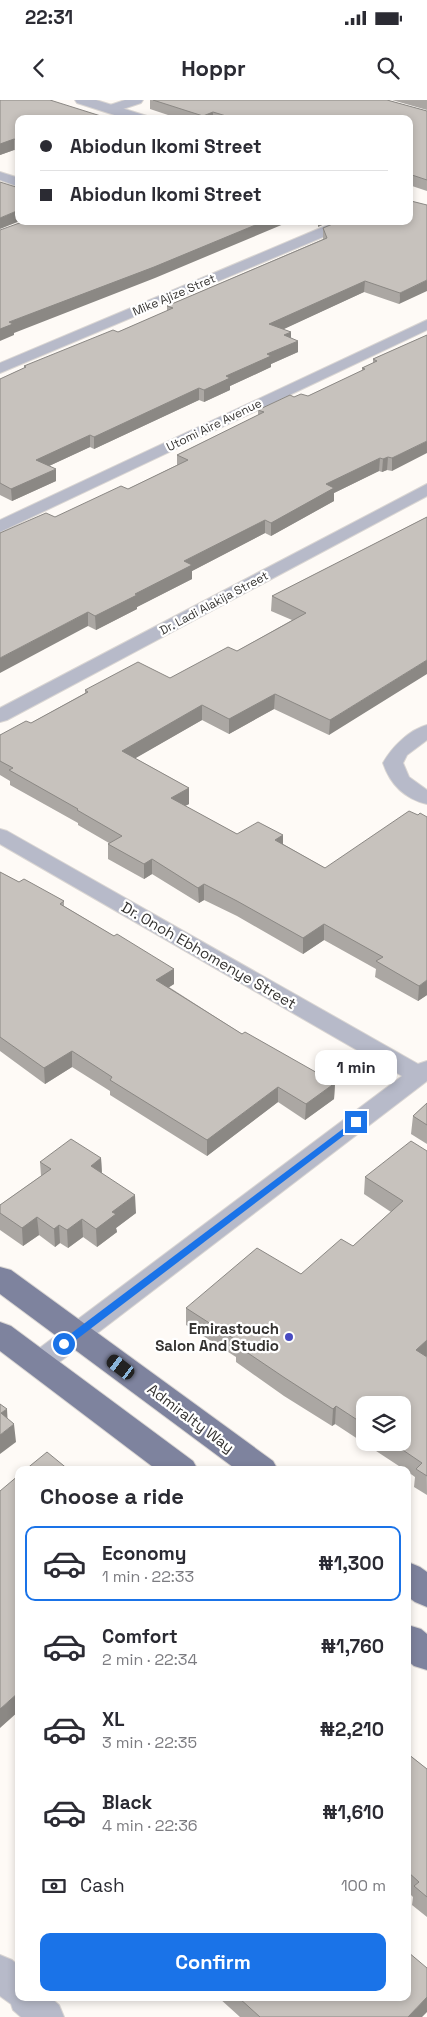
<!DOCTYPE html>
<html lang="en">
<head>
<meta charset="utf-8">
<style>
	:root { --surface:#fff; --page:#f2f2f3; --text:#2b2b33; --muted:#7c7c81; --line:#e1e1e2; --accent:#1a73e8 }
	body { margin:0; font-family:"Space Grotesk",sans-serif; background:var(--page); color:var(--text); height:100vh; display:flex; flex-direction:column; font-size:19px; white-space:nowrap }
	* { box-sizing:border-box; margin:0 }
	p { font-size:16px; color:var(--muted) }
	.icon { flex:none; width:28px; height:28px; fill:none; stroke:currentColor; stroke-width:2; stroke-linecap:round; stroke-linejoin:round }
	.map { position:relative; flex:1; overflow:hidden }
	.panel { position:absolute; left:15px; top:1366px; width:396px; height:535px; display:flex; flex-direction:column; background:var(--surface); border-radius:10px; box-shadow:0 2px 8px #0003 }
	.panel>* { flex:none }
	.guide { position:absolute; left:15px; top:15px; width:398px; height:110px; border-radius:10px; box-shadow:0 2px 8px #0003; display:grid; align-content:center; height:110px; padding:0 25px; background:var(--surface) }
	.buttons { position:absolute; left:356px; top:1296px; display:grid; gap:10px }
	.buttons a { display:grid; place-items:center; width:55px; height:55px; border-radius:10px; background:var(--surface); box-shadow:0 2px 8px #0003; font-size:25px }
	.end { position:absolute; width:22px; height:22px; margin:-11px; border:6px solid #1a73e8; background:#fff; box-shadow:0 0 0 2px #fff }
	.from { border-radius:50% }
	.bubble { position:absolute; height:35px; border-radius:10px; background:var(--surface); box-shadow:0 2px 8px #0003; font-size:16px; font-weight:800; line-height:35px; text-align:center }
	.car { position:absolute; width:15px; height:30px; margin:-15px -8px; border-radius:6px; box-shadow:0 0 4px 1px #0007; background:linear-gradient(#222 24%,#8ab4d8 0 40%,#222 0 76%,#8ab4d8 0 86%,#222 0) }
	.guide b { display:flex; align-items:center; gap:18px; height:48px; font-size:19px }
	.guide b+b { border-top:1px solid var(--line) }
	.guide i { width:12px; height:12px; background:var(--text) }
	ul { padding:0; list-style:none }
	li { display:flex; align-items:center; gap:15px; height:75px; margin:0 10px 8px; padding:0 15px; border:2px solid transparent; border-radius:10px }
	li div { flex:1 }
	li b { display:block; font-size:19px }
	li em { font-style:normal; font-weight:800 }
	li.current { border-color:var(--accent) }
	li>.icon { width:45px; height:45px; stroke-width:1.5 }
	h2 { padding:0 25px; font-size:22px; line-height:60px }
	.pay { display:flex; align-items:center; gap:12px; height:55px; padding:0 25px; font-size:19px }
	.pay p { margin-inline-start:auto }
	.action { display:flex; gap:10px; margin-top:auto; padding:10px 25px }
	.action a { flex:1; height:58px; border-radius:10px; background:var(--accent); color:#fff; font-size:20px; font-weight:800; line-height:58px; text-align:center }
	.status { display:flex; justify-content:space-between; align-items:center; height:35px; padding:0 25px; background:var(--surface); direction:ltr }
	.status svg { height:14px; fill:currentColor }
	header { display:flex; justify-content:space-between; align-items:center; height:65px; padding:0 25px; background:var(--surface); font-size:22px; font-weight:800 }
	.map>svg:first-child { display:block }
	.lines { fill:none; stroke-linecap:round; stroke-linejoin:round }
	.minor-casing { stroke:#dad6d3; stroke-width:2 }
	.tertiary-casing { stroke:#dad6d3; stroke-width:2 }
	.primary-casing { stroke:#dad6d3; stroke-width:2 }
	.minor { fill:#b7bac9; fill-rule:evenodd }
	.tertiary { fill:#b7bac9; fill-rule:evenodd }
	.primary { fill:#7e839e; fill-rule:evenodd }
	.wall { fill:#aba7a3; fill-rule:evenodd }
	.shaded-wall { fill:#8b8884 }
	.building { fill:#c7c2bd; stroke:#8b8884 }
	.route { fill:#1a73e8 }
	.poi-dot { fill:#494bc1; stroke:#fff; stroke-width:2 }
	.labels { text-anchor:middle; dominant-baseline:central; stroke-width:4.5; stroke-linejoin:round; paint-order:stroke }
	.far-street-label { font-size:12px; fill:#353331; stroke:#fff }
	.street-label { font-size:15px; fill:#353331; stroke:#fff }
	.poi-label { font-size:15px; font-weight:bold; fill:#353331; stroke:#fff; text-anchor:end }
</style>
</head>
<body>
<div class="status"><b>22:31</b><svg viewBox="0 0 49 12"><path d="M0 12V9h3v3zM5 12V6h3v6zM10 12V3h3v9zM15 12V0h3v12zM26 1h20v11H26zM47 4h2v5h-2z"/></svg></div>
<header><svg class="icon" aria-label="back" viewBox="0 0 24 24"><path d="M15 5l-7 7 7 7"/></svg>Hoppr<svg class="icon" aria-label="search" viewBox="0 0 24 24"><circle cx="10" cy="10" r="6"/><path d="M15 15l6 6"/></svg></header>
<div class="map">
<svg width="427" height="1917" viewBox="0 0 427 1917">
	<rect width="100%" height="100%" fill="#fefaf6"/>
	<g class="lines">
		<!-- minor casing -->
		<g class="minor-casing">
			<path id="minor" d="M125,0H143L141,3L111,13L105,9L107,6Z
				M0,72L19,78V87L0,80Z
				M337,121H356L354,124L0,273V263Z
				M427,220V230L0,432V420Z
				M427,384V396L7,620L0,622V608Z
				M427,625V640L407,655L403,663L409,677L427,690V704C405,699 390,684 383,663C392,647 409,630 427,625Z
				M0,729L7,731L418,964L427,961V981L49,1270L39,1273L29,1270L25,1263L29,1256L402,976L0,744Z
				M0,1855L12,1860L19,1866V1898H51L59,1905L64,1917H21L13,1910L11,1904L0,1896Z"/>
		</g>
		<!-- tertiary casing -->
		<g class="tertiary-casing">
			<path id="tertiary" d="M75,0H96L147,16L149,19H127L77,3Z"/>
		</g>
		<!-- primary casing -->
		<g class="primary-casing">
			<path id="primary" d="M0,1167L11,1170L273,1361L278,1370H237L0,1194Z
				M0,1222L11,1226L193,1361L198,1370H157L0,1251Z
				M408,1462L420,1467L427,1472V1507L415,1502L408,1497Z
				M408,1525L421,1529L427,1534V1570L414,1566L408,1561Z"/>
		</g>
		<!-- minor -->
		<use href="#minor" class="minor"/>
		<!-- tertiary -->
		<use href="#tertiary" class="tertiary"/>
		<!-- primary -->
		<use href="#primary" class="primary"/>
	</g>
	<!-- wall -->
	<path class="wall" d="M0,0H53L19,19V51L14,50L0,55Z
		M150,0H387L427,11V91L409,85V19H180L150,9Z
		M392,0H427V10Z
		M409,121L399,204L364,192L283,229L291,238L298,252L271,264V267L230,286V290L204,302L199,300L94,349L90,347L49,366L56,381L12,401L0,395V279L24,268V266L118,232L167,211V206L323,139V128Z
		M427,235L392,371L387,370L382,372L379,371L334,393V401L271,436L265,433L192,471V479L137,507V509L96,530L88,526L55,417L128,389L177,365V355L258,315V310L294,297L308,296L362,271V268L373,263V259Z
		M427,417L329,635L274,609L229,634L202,620L135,658L189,688V704L185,706L237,734L283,735V744L325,768L427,895L418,901L375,877L376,869L324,840L303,854L237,816L204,800L199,803L152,774L144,779L108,759V744L109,743L78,725V723L10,685V681L0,675V635L31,623L85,593V590L170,578L237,551L292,520L271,511L272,496Z
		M0,772L19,782L64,801V806L114,836L174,869V884L169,887L242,934L335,983L334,999L305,1020L278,1002L207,1056L110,995V991L72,967L45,984L0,951Z
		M427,1003V1044L411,1034L413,1016Z
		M427,1051L426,1256L427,1395L414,1387L415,1377L408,1372V1370H405L335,1324L332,1326L284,1296L236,1262V1257L186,1225V1208L301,1174L353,1146L391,1112L364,1094L365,1077ZM365,1305L402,1342H365Z
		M101,1058L102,1073L136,1113L116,1128L117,1132L97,1147L83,1137L68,1148L60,1143L55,1147L39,1135L23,1146L0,1130V1105L41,1076L40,1062Z
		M408,1654L427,1669V1817L412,1805L413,1797L408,1792Z
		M219,1898H408L422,1917H240Z"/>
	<!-- shaded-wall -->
	<path class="shaded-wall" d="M213,12V19H203V16Z
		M14,39V50L0,55V44Z
		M19,110V121H20L0,129V118Z
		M265,121H291L155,178L14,233V235L0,241V229L9,222Z
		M318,121H332L318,127Z
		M427,180V191L399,204L400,193Z
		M365,181L364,192L269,236V224Z
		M291,232V244L284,235Z
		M298,241V252L271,264V267L230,286V290L204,302V290L226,276L267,254Z
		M199,288V300L94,349V337Z
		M90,335V347L36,372V360Z
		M427,341V353L392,371V358Z
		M388,357L387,370L382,372L383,359Z
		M380,358L379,371L334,393V401L271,436V423L326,384Z
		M56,369V381L12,401L11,389Z
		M265,420V433L192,471V479L137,507V509L96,530L95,516L184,461Z
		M88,512V526L0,573V558Z
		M427,560V574L329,635L330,620Z
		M275,594L274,609L229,634V619Z
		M202,605V620L122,666V651Z
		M189,688V704L171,713V698Z
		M283,735V751L275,740Z
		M152,759V774L144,779V764Z
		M204,784V800L199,803L198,788Z
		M324,824V840L303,854V838Z
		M174,869V884L157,895L156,880Z
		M427,880V895L418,901L419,886Z
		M72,951V967L45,984L44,968Z
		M335,983L334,999L305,1020L306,1004Z
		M278,987V1002L207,1056V1040Z
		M101,1058L102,1076L91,1066Z
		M135,1095L136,1113L116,1128L117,1132L97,1147L96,1129L112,1112Z
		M37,1117L39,1135L23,1146L22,1128Z
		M82,1119L83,1137L68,1148L67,1130Z
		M59,1125L60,1143L55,1147L54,1129Z
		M427,1240V1256L414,1267L416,1250Z
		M336,1306L335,1324L332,1326L333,1309Z
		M7,1309L8,1327L1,1313Z
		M14,1324L16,1342L0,1354V1335Z
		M19,1592V1611L0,1628V1609Z
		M427,1897V1912L422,1917H408Z"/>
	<!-- building -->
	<path class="building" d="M0,0H50L104,17L99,19H19V41L14,39L0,44Z
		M153,0H387L427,11V80L409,74V19H236L213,12L203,16Z
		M0,82L19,88V110L0,118Z
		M411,101L427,105V180L400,193L365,181L269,224L291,232L284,235L298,241L267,254L271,256L226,276L230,278L204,290L199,288L94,337L90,335L36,360L56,369L11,389L0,383V279L26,267L24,266L113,230L118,232L173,208L167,206L327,138L323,128L340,121H409V102Z
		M25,121H265L154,167L9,222L13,224L0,229V130Z
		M427,235V341L392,358L388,357L383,359L380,358L326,384L334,388L271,423L265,420L184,461L192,465L135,494L137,495L95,516L88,512L0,558V433L46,413L55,417L121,386L128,389L188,360L177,355L264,312L258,310L290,295L294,297L301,294L308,296L365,269L362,268L377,261L373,259Z
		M427,417V560L330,620L275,594L229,619L202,605L122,651L189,688L171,698L237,734L258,722L283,735L275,740L325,768L409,711L418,715L420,713L427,717V880L419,886L376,861L383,857L324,824L303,838L237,801L204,784L198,788L152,759L144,764L108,744L122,736L77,710L78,709L9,670L13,668L0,661V635L26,621L31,623L88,592L85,590L138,562L170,578L228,547L237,551L306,513L272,496Z
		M0,772L19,782L24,779L64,801L60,804L114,836L117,834L174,869L156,880L242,934L245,932L335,983L306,1004L278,987L207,1040L110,980L112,977L72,951L44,968L0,937Z
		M427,1003V1025L413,1016Z
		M71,1039L101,1058L91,1066L135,1095L112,1112L116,1114L96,1129L82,1119L67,1130L59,1125L54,1129L37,1117L22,1128L0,1113V1105L51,1069L40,1062Z
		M411,1041L427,1051V1240L416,1250L427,1257V1376L416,1369L422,1363L391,1342H402V1305H365V1325L336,1306L333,1309L285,1278L236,1245L239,1242L186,1208L257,1148L301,1174L341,1139L353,1146L403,1101L365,1077Z
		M0,1304L7,1309L1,1313L14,1324L0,1335Z
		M47,1352L69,1370H25Z
		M19,1375V1592L0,1609V1391Z
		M408,1654L427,1669V1797L414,1786L419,1782L408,1772Z
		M408,1852L427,1868V1897L408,1917H260L239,1898H408Z"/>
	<!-- route -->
	<path class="route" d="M356,1019L359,1020V1024L68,1246H61V1241Z"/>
	<!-- markers -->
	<circle class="poi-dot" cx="289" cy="1237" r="5"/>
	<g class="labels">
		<!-- far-street labels -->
		<g class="far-street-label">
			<text transform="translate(174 195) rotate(-23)">Mike Ajize Stret</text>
			<text transform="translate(214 325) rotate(-26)">Utomi Aire Avenue</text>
			<text transform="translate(214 503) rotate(-28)">Dr. Ladi Alakija Street</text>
		</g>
		<!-- street labels -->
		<g class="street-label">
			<text transform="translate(209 855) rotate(30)">Dr. Onoh Ebhomenye Street</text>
			<text transform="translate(191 1318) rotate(37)">Admiralty Way</text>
		</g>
		<!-- poi labels -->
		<g class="poi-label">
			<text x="279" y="1228">Emirastouch<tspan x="279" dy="17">Salon And Studio</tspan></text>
		</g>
	</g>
</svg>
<div class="buttons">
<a><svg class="icon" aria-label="layers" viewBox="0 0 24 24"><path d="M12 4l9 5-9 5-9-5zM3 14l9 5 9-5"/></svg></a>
</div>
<i class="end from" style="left:64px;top:1244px"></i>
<i class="end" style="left:356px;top:1022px"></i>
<div class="bubble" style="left:315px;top:950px;width:82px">1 min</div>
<i class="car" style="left:121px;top:1267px;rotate:307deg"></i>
<div class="guide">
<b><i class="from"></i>Abiodun Ikomi Street</b>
<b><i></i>Abiodun Ikomi Street</b>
</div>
<section class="panel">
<h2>Choose a ride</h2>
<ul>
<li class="current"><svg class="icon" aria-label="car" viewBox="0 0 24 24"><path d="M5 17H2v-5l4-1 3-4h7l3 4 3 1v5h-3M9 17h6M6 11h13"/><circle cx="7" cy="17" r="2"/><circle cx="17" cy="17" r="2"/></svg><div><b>Economy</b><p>1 min · 22:33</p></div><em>₦1,300</em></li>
<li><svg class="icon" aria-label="car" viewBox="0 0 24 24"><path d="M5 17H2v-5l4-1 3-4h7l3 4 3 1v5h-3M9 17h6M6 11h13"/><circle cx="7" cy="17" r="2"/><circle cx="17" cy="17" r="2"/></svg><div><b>Comfort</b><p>2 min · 22:34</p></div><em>₦1,760</em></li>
<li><svg class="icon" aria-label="car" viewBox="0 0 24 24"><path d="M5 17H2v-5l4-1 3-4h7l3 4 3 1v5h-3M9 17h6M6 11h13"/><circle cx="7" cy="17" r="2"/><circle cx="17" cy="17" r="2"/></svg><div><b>XL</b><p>3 min · 22:35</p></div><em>₦2,210</em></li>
<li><svg class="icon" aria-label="car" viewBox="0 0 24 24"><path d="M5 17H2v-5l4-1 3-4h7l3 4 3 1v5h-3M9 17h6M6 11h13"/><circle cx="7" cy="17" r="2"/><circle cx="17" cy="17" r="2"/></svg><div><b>Black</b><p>4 min · 22:36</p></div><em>₦1,610</em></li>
</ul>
<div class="pay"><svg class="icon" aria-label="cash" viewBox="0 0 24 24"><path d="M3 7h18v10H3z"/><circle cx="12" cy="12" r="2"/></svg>Cash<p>100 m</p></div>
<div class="action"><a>Confirm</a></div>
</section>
</div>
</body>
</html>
